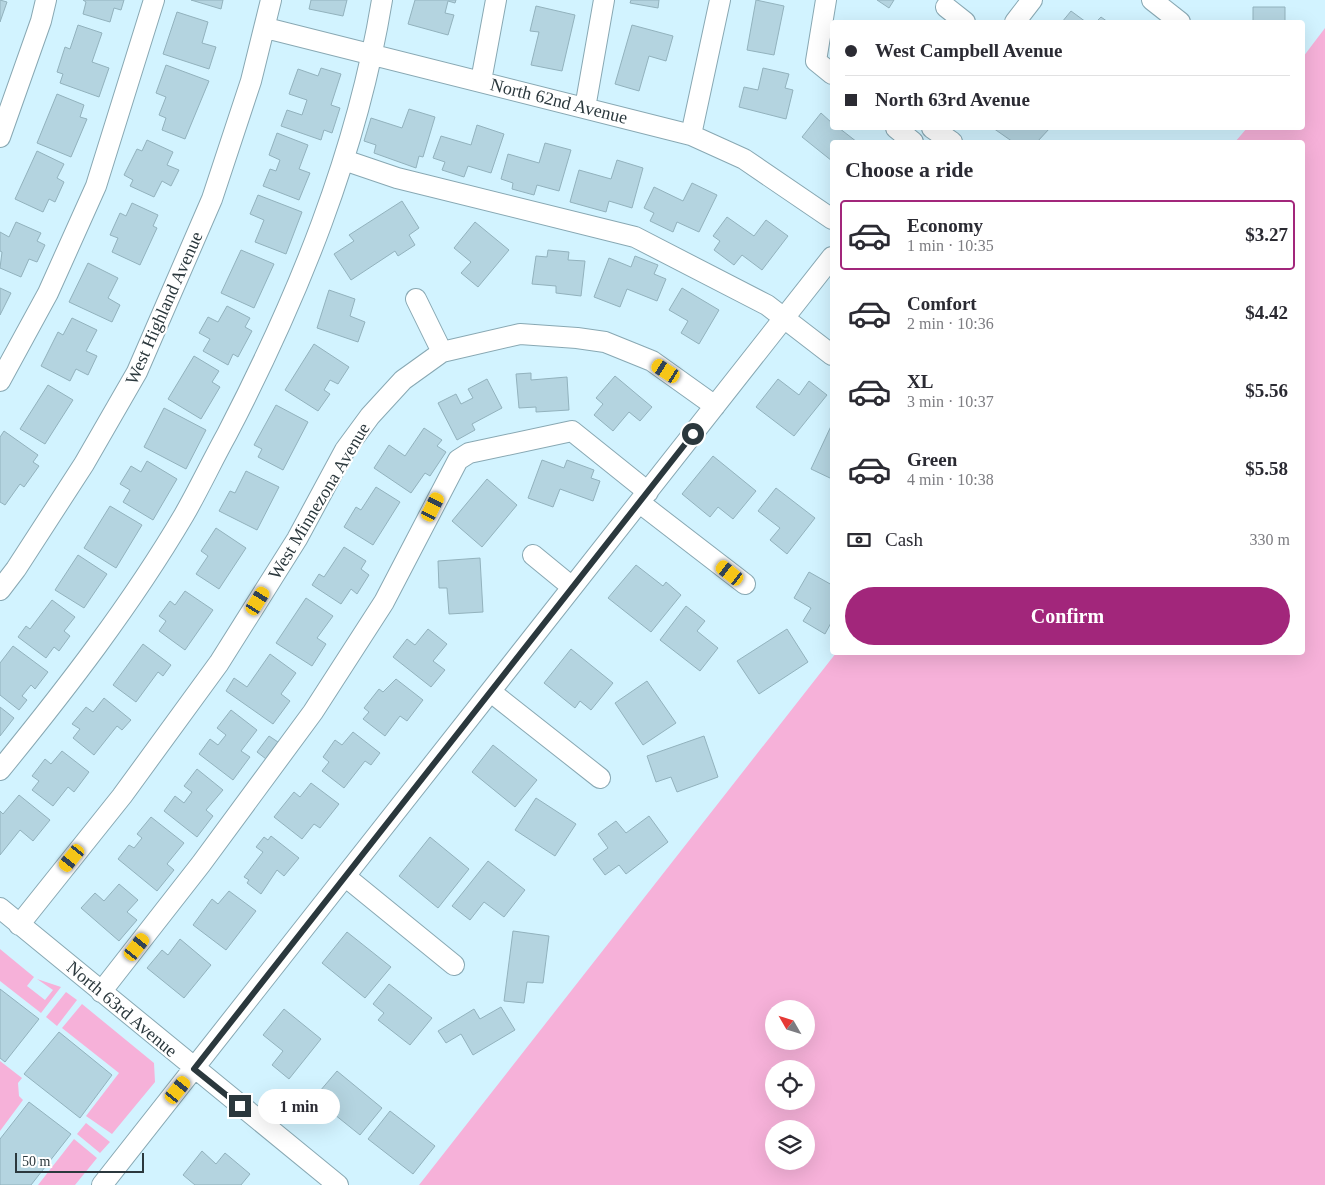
<!DOCTYPE html>
<html lang="en">
<head>
<meta charset="utf-8">
<style>
	:root { --surface:#fff; --page:#f7f7f7; --text:#2b2b33; --muted:#7c7c81; --line:#e1e1e2; --accent:#a2267b }
	body { margin:0; font-family:"Times New Roman",serif; background:var(--page); color:var(--text); height:100vh; display:flex; flex-direction:column; font-size:19px; white-space:nowrap }
	* { box-sizing:border-box; margin:0 }
	p { font-size:16px; color:var(--muted) }
	.icon { flex:none; width:28px; height:28px; fill:none; stroke:currentColor; stroke-width:2; stroke-linecap:round; stroke-linejoin:round }
	.map { position:relative; flex:1; overflow:hidden }
	.sheet { position:absolute; left:830px; top:140px; width:475px; height:515px; display:flex; flex-direction:column; background:var(--surface); border-radius:5px; box-shadow:0 5px 20px #0002 }
	.sheet>* { flex:none }
	.hud { position:absolute; left:830px; top:20px; width:475px; height:110px; border-radius:5px; box-shadow:0 5px 20px #0002; display:grid; align-content:center; height:110px; padding:0 15px; background:var(--surface) }
	.needle { width:32px; rotate:309deg }
	.fabs { position:absolute; left:765px; top:1000px; display:grid; gap:10px }
	.fabs a { display:grid; place-items:center; width:50px; height:50px; border-radius:50%; background:var(--surface); box-shadow:0 5px 20px #0002; font-size:25px }
	.scale { position:absolute; left:15px; bottom:12px; width:129px; box-sizing:border-box; padding-left:5px; border:2px solid #2b383d; border-top:0; font-size:14px; line-height:18px; white-space:nowrap; color:#2b383d; -webkit-text-stroke:4px #fff; paint-order:stroke }
	.end { position:absolute; width:22px; height:22px; margin:-11px; border:6px solid #2b383d; background:#fff; box-shadow:0 0 0 2px #fff }
	.from { border-radius:50% }
	.bubble { position:absolute; height:35px; border-radius:18px; background:var(--surface); box-shadow:0 5px 20px #0002; font-size:16px; font-weight:800; line-height:35px; text-align:center }
	.car { position:absolute; width:15px; height:30px; margin:-15px -8px; border-radius:6px; box-shadow:0 0 4px 1px #0007; background:linear-gradient(#f5c518 24%,#345 0 40%,#f5c518 0 76%,#345 0 86%,#f5c518 0) }
	.hud b { display:flex; align-items:center; gap:18px; height:48px; font-size:19px }
	.hud b+b { border-top:1px solid var(--line) }
	.hud i { width:12px; height:12px; background:var(--text) }
	ul { padding:0; list-style:none }
	li { display:flex; align-items:center; gap:15px; height:70px; margin:0 10px 8px; padding:0 5px; border:2px solid transparent; border-radius:5px }
	li div { flex:1 }
	li b { display:block; font-size:19px }
	li em { font-style:normal; font-weight:800 }
	li.on { border-color:var(--accent) }
	li>.icon { width:45px; height:45px; stroke-width:1.5 }
	h2 { padding:0 15px; font-size:22px; line-height:60px }
	.pay { display:flex; align-items:center; gap:12px; height:55px; padding:0 15px; font-size:19px }
	.pay p { margin-inline-start:auto }
	.button { display:flex; gap:10px; margin-top:auto; padding:10px 15px }
	.button a { flex:1; height:58px; border-radius:30px; background:var(--accent); color:#fff; font-size:20px; font-weight:800; line-height:58px; text-align:center }
	.map>svg:first-child { display:block }
	.green { fill:#f6b1d9; fill-rule:evenodd }
	.building { fill:#b4d4e0; stroke:#92b2bd }
	.lines { fill:none; stroke-linecap:round; stroke-linejoin:round }
	.minor-casing { stroke:#88a8b3; stroke-width:22 }
	.minor { stroke:#fff; stroke-width:20 }
	.route { stroke:#2b383d; stroke-width:6 }
	.labels { text-anchor:middle; dominant-baseline:central; stroke-width:4.5; stroke-linejoin:round; paint-order:stroke }
	.street-label { font-size:18px; fill:#2b383d; stroke:#fff }
</style>
</head>
<body>
<div class="map">
<svg width="1325" height="1185" viewBox="0 0 1325 1185">
	<rect width="100%" height="100%" fill="#d2f3ff"/>
	<!-- green -->
	<path class="green" d="M1325,28V1185H419L836,653L1302,652V142H1235L1247,128H1302L1303,57ZM774,1009H806V1041H774ZM774,1069H806V1101H774ZM774,1129H806V1161H774Z
		M0,949L34,977L27,986L45,1000L53,990L37,979L61,987L41,1013L0,981Z
		M66,992L77,1000L57,1026L46,1017Z
		M82,1004L154,1063L155,1082L112,1134L86,1116L119,1073L62,1028Z
		M0,1061L22,1078L18,1083L19,1096L23,1100L0,1131Z
		M86,1123L110,1142L100,1153L77,1134Z
		M74,1139L97,1158L75,1185H38Z"/>
	<!-- building -->
	<path class="building" d="M0,0L7,2L0,22Z
		M83,0H124L121,10L114,8L110,22L83,14L86,2Z
		M191,0H223L221,9Z
		M311,0H347L343,16L309,9Z
		M415,0H456L455,3L448,1L445,13L454,15L448,35L408,24Z
		M631,0H659L658,8L630,3Z
		M756,0L784,6L774,55L747,50Z
		M877,0H894L889,8Z
		M536,6L575,15L562,71L531,65L539,32L530,31Z
		M1253,7H1285V22H1253Z
		M1071,11L1086,22H1062Z
		M177,12L208,22L202,43L216,47L209,69L163,54Z
		M1101,17L1108,22H1096Z
		M78,25L102,33L92,62L109,68L99,97L60,83L63,74L57,72L65,47L70,49Z
		M632,25L673,36L666,61L649,56L639,91L615,84Z
		M166,65L209,81L185,139L162,130L166,118L159,115L166,97L156,93Z
		M321,68L341,74L331,105L340,108L332,133L324,130L321,140L281,126L287,110L302,115L307,100L289,94L298,69L318,76Z
		M763,68L789,74L785,88L793,90L786,119L739,107L744,87L758,90Z
		M57,94L84,105L80,117L87,119L71,157L37,143Z
		M409,109L435,117L423,157L419,156L416,168L374,153L376,145L364,141L371,118L402,128Z
		M821,113L832,123V128H839L857,142H832V161L802,137Z
		M477,125L504,134L491,173L468,166L464,177L442,170L445,162L433,158L441,136L471,145Z
		M993,128H1050L1037,142H1013Z
		M277,133L308,145L299,169L310,173L299,200L263,186L270,169L276,171L280,160L269,155Z
		M147,140L173,152L167,165L179,170L171,186L162,181L154,197L130,186L133,180L124,175L137,149L142,151Z
		M545,143L571,150L559,191L537,185L534,195L512,189L513,183L501,179L508,154L539,163Z
		M37,151L64,164L57,178L64,182L55,202L49,199L43,212L15,199Z
		M617,160L643,168L632,208L609,201L606,212L570,202L579,170L611,179Z
		M692,183L717,195L699,232L677,222L673,232L650,221L654,213L644,208L654,187L683,201Z
		M258,195L302,212L286,254L255,242L264,220L250,214Z
		M402,201L419,228L409,235L415,245L398,256L395,251L351,280L334,254L354,241L349,235Z
		M132,203L158,215L153,226L157,228L140,265L112,252L118,238L110,235L120,213L126,216Z
		M727,217L754,236L766,220L788,236L762,270L742,255L734,265L714,250L720,241L713,236Z
		M16,222L41,233L37,241L45,245L37,262L29,259L21,277L0,268L2,252L0,251V232L9,237Z
		M475,222L509,250L478,287L461,273L471,262L454,248Z
		M241,250L274,264L254,308L221,293Z
		M548,250L569,252L568,260L585,261L581,296L556,293V286L532,284L536,256L547,257Z
		M635,256L658,265L654,274L666,279L657,301L627,289L620,307L594,297L609,258L631,267Z
		M88,263L118,278L108,298L120,305L112,322L69,302Z
		M0,288L11,293L0,315Z
		M682,288L719,310L699,344L681,333L688,321L669,310Z
		M329,290L355,299L350,316L365,322L358,342L317,328Z
		M227,306L250,318L245,327L252,331L238,357L233,354L228,365L203,351L210,339L199,333L208,317L218,322Z
		M72,318L97,330L86,351L97,356L88,375L76,369L70,381L41,366L58,332L63,335Z
		M314,344L349,367L338,384L330,380L324,390L330,394L318,411L285,390Z
		M194,356L219,371L212,382L220,387L201,419L168,399Z
		M531,373V380L567,377L569,410L536,412V407L519,408L516,374Z
		M615,376L652,407L640,421L629,412L613,431L594,415L603,404L596,398Z
		M487,379L502,408L472,424L475,430L457,440L438,403L456,394L461,404L473,398L468,389Z
		M778,379L799,395L809,381L827,395L794,436L756,407Z
		M48,385L73,400L45,444L20,429Z
		M276,405L308,422L283,470L258,457L262,449L254,445Z
		M164,408L206,430L186,469L144,447Z
		M832,424V479L811,469Z
		M424,428L442,440L437,446L446,452L430,476L425,473L411,493L374,468L389,445L405,456Z
		M4,431L38,455L33,462L39,466L24,487L20,484L5,505L0,502V437Z
		M713,456L756,491L733,519L718,507L710,517L682,494Z
		M542,460L564,468L567,460L594,470L591,478L600,481L593,501L560,489L553,507L528,498Z
		M147,461L177,479L153,520L123,502L130,490L120,484L131,466L141,472Z
		M246,471L279,487L257,530L219,511L230,491L235,493Z
		M487,479L517,505L482,547L452,521Z
		M376,487L400,502L373,545L344,527L356,507L361,510Z
		M776,488L815,518L787,554L770,540L780,528L758,511Z
		M110,506L142,525L116,568L84,548Z
		M216,528L246,548L219,589L196,574L208,556L201,551Z
		M344,547L366,561L361,569L369,575L357,594L351,589L341,604L312,585L319,574L324,577Z
		M78,555L107,574L84,608L55,590Z
		M480,558L483,612L449,614L447,588H439L438,561Z
		M636,565L663,586L666,582L681,595L651,632L608,598Z
		M809,572L832,585V621L825,634L803,621L811,608L794,598Z
		M185,591L213,610L185,650L159,631L166,621L159,616L170,601L175,605Z
		M306,598L333,616L317,638L326,644L312,666L276,643Z
		M52,600L75,617L64,631L70,636L59,651L54,647L46,658L18,637L26,626L30,629Z
		M686,606L705,621L697,631L718,648L700,671L660,640Z
		M428,629L447,644L433,661L445,670L431,687L393,657L407,639L415,645Z
		M787,629L808,662L759,694L737,661Z
		M143,644L171,665L163,676L158,672L136,702L113,685Z
		M13,646L48,672L35,689L31,685L22,696L27,700L19,710L0,695V663Z
		M571,649L613,683L591,710L580,701L575,708L544,683Z
		M270,654L296,673L281,694L290,701L273,724L226,691L234,678L247,687Z
		M396,679L423,700L407,721L400,716L385,736L363,719L369,712L364,708L379,689L383,692Z
		M647,681L676,723L643,745L615,703Z
		M104,698L131,720L122,730L117,726L94,755L73,738L80,729L72,724L86,707L93,712Z
		M0,707L14,718L0,736Z
		M231,710L257,730L241,751L250,757L233,780L199,754L210,739L218,745L226,735L217,728Z
		M353,732L380,753L371,765L365,761L344,788L322,771L329,762L323,757L335,740L342,745Z
		M269,736L278,742L266,759L257,752Z
		M704,736L718,777L677,792L671,777L656,782L647,756Z
		M493,745L537,780L515,807L472,772Z
		M62,751L89,772L74,792L68,787L53,806L32,790L39,781L32,776L45,759L51,764Z
		M197,769L223,790L206,810L213,816L197,837L164,811L175,796L184,803L192,792L184,786Z
		M311,783L339,804L320,828L314,824L302,839L274,817L294,792L300,797Z
		M19,795L50,820L33,841L20,830L0,855V811L3,814Z
		M536,798L576,824L555,856L515,830Z
		M649,816L668,842L626,874L619,865L605,875L593,859L608,848L598,834L616,821L626,833Z
		M151,817L184,843L167,864L174,870L157,891L118,859L129,845L134,848L142,838L137,834Z
		M271,836L299,858L284,876L277,870L261,894L247,883L249,880L244,877L263,852L256,847L264,837L268,840Z
		M430,837L469,869L438,908L399,876Z
		M488,861L525,890L504,917L484,902L470,920L452,906Z
		M119,884L138,900L127,912L137,920L119,941L81,908L95,893L104,901Z
		M229,891L256,911L226,950L193,925L212,899L218,904Z
		M513,931L549,936L543,983L527,982L524,1003L504,1001Z
		M347,932L391,967L365,998L322,963Z
		M180,939L211,965L184,998L147,968L162,950L168,955Z
		M389,984L432,1018L410,1045L378,1020L384,1013L373,1004Z
		M0,989L39,1019L5,1062L0,1058Z
		M501,1007L515,1030L473,1055L461,1034L446,1043L438,1031L474,1009L480,1019Z
		M284,1009L321,1039L289,1079L272,1065L283,1051L263,1035Z
		M59,1032L112,1075L80,1118L24,1074Z
		M337,1071L382,1108L360,1135L314,1098Z
		M29,1102L71,1134L31,1185H0V1139Z
		M390,1111L435,1146L413,1174L368,1139Z
		M202,1151L216,1164L225,1153L250,1174L241,1185H195L183,1175Z"/>
	<g class="lines">
		<!-- minor casing -->
		<g class="minor-casing">
			<path id="minor" d="M826,0L816,61L832,74
				M1152,0L1180,22
				M946,7L965,22
				M1015,22L1032,0
				M266,28L691,135L744,159L832,219
				M481,81L496,0
				M585,108L604,0
				M896,128L913,142
				M932,128L952,142
				M691,135L720,0
				M0,137L41,21L46,0
				M344,160L397,178L635,237L767,305L832,355
				M416,299L442,352
				M0,381L48,293L96,186L154,0
				M640,503L745,584
				M533,555L572,587
				M0,590L16,569L84,464L137,372L212,199L251,81L271,0
				M491,692L600,778
				M0,770C66,689 131,605 184,515C199,489 212,461 227,434C298,297 357,153 382,0
				M346,877L454,965
				M0,908L338,1185
				M19,925L122,796L219,663L297,539L345,450L370,416L403,380L442,352L520,334L577,338L605,342L652,361L715,406
				M101,992L201,864L313,712L384,602L458,460L469,453L572,431L648,492
				M102,1185L832,257"/>
		</g>
		<!-- minor -->
		<use href="#minor" class="minor"/>
	</g>
	<g class="lines">
		<!-- route -->
		<path class="route" d="M240,1106L194,1069L693,434"/>
	</g>
	<g class="labels">
		<!-- street labels -->
		<g class="street-label">
			<text transform="translate(559 101) rotate(14)">North 62nd Avenue</text>
			<text transform="translate(164 308) rotate(-66)">West Highland Avenue</text>
			<text transform="translate(319 501) rotate(-59)">West Minnezona Avenue</text>
			<text transform="translate(122 1009) rotate(40)">North 63rd Avenue</text>
		</g>
	</g>
</svg>
<div class="fabs">
<a><svg class="needle" viewBox="-14 -14 28 28"><path d="M0-13l5 13h-10z" fill="#e53935"/><path d="M0 13l5-13h-10z" fill="#7c7c81"/></svg></a>
<a><svg class="icon" aria-label="locate" viewBox="0 0 24 24"><circle cx="12" cy="12" r="6"/><path d="M12 2v4M12 18v4M2 12h4M18 12h4"/></svg></a>
<a><svg class="icon" aria-label="layers" viewBox="0 0 24 24"><path d="M12 4l9 5-9 5-9-5zM3 14l9 5 9-5"/></svg></a>
</div>
<div class="scale">50 m</div>
<i class="end from" style="left:693px;top:434px"></i>
<i class="end" style="left:240px;top:1106px"></i>
<div class="bubble" style="left:258px;top:1089px;width:82px">1 min</div>
<i class="car" style="left:666px;top:371px;rotate:303deg"></i>
<i class="car" style="left:433px;top:507px;rotate:27deg"></i>
<i class="car" style="left:730px;top:573px;rotate:308deg"></i>
<i class="car" style="left:258px;top:601px;rotate:32deg"></i>
<i class="car" style="left:72px;top:858px;rotate:219deg"></i>
<i class="car" style="left:137px;top:947px;rotate:38deg"></i>
<i class="car" style="left:178px;top:1090px;rotate:39deg"></i>
<div class="hud">
<b><i class="from"></i>West Campbell Avenue</b>
<b><i></i>North 63rd Avenue</b>
</div>
<section class="sheet">
<h2>Choose a ride</h2>
<ul>
<li class="on"><svg class="icon" aria-label="car" viewBox="0 0 24 24"><path d="M5 17H2v-5l4-1 3-4h7l3 4 3 1v5h-3M9 17h6M6 11h13"/><circle cx="7" cy="17" r="2"/><circle cx="17" cy="17" r="2"/></svg><div><b>Economy</b><p>1 min · 10:35</p></div><em>$3.27</em></li>
<li><svg class="icon" aria-label="car" viewBox="0 0 24 24"><path d="M5 17H2v-5l4-1 3-4h7l3 4 3 1v5h-3M9 17h6M6 11h13"/><circle cx="7" cy="17" r="2"/><circle cx="17" cy="17" r="2"/></svg><div><b>Comfort</b><p>2 min · 10:36</p></div><em>$4.42</em></li>
<li><svg class="icon" aria-label="car" viewBox="0 0 24 24"><path d="M5 17H2v-5l4-1 3-4h7l3 4 3 1v5h-3M9 17h6M6 11h13"/><circle cx="7" cy="17" r="2"/><circle cx="17" cy="17" r="2"/></svg><div><b>XL</b><p>3 min · 10:37</p></div><em>$5.56</em></li>
<li><svg class="icon" aria-label="car" viewBox="0 0 24 24"><path d="M5 17H2v-5l4-1 3-4h7l3 4 3 1v5h-3M9 17h6M6 11h13"/><circle cx="7" cy="17" r="2"/><circle cx="17" cy="17" r="2"/></svg><div><b>Green</b><p>4 min · 10:38</p></div><em>$5.58</em></li>
</ul>
<div class="pay"><svg class="icon" aria-label="cash" viewBox="0 0 24 24"><path d="M3 7h18v10H3z"/><circle cx="12" cy="12" r="2"/></svg>Cash<p>330 m</p></div>
<div class="button"><a>Confirm</a></div>
</section>
</div>
</body>
</html>
